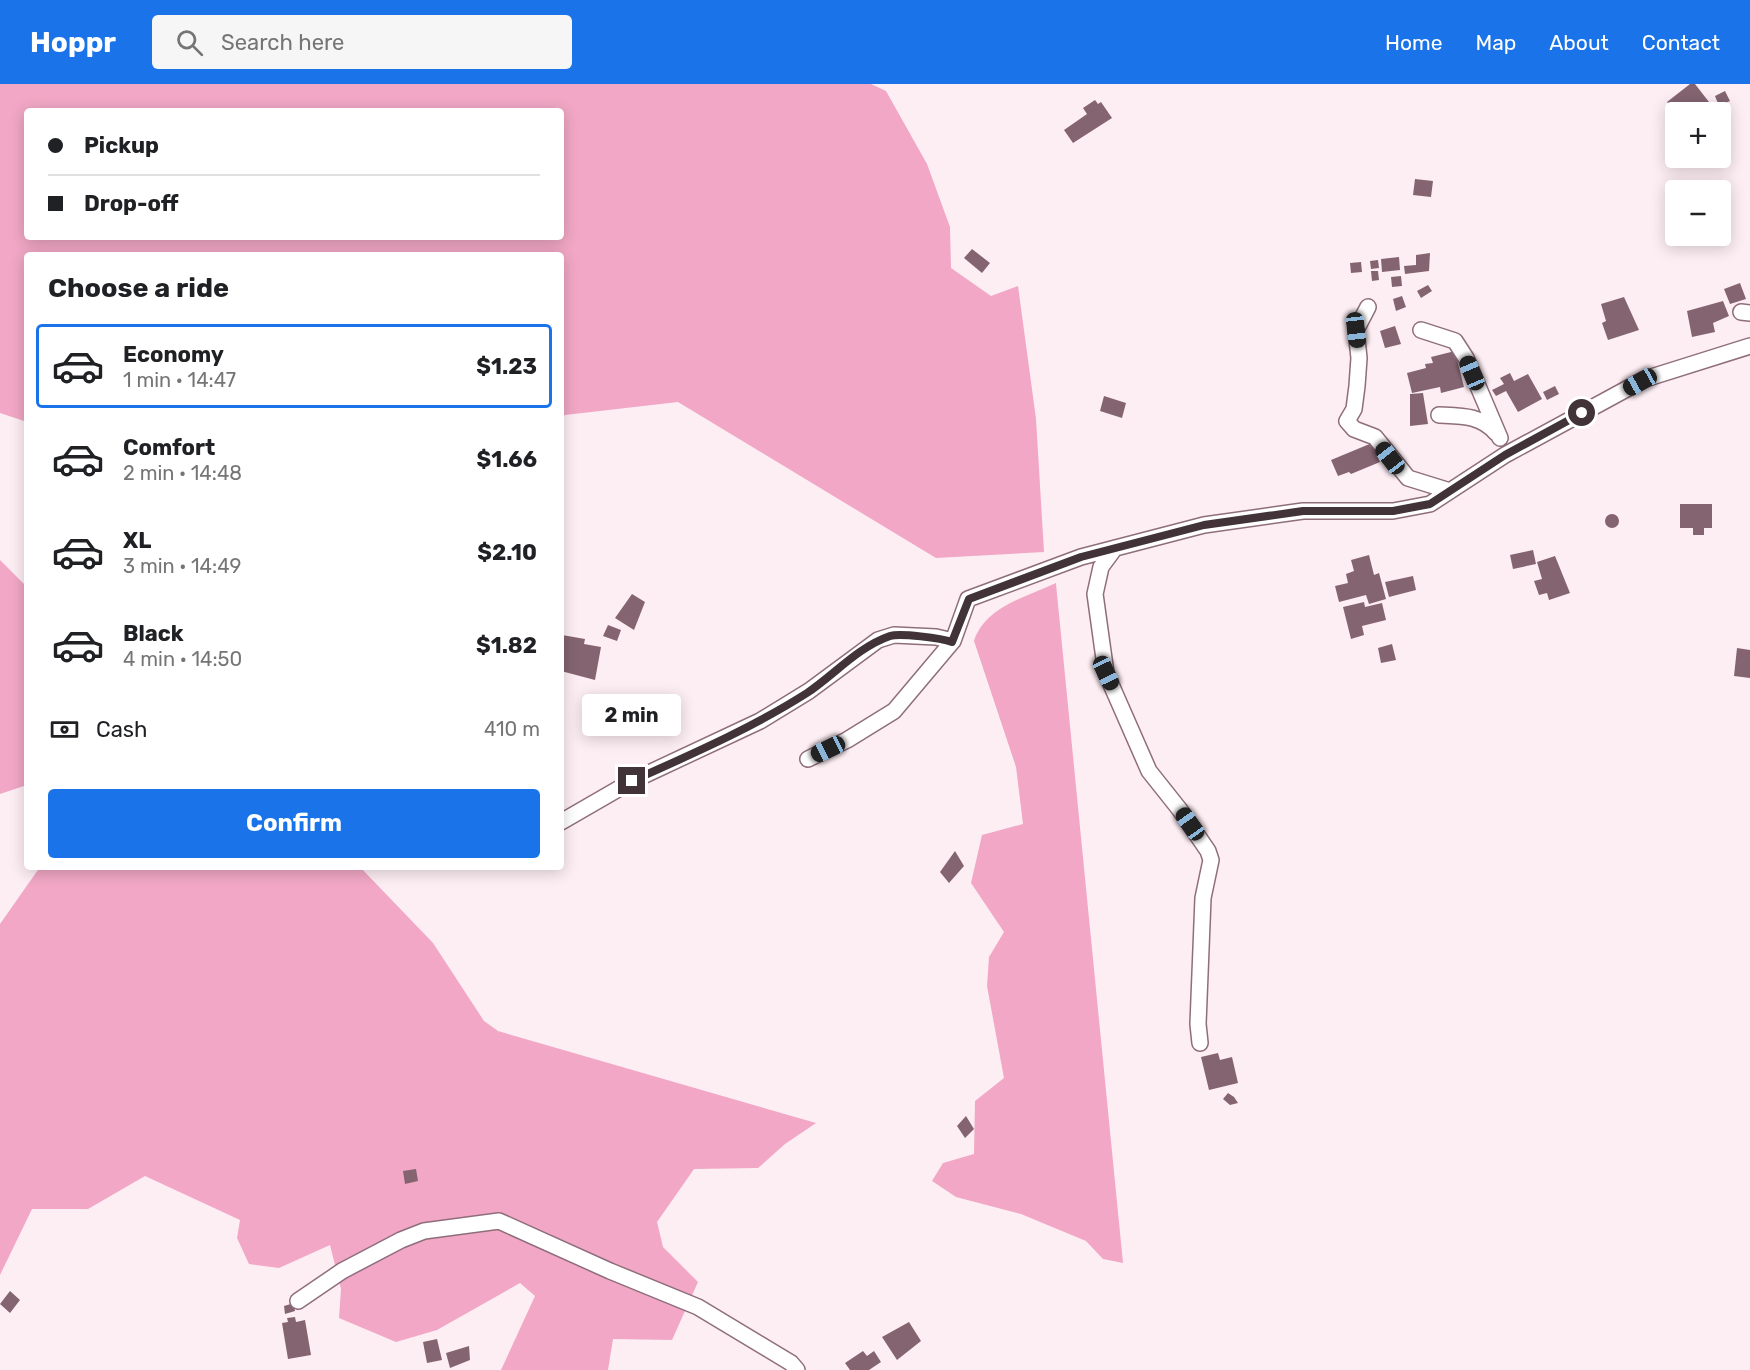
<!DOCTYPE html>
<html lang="en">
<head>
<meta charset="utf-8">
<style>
	:root { --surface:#fff; --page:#f6f6f6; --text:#202124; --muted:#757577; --line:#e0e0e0; --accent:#1a73e8 }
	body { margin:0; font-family:Rubik,sans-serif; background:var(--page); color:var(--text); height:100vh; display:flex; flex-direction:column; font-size:22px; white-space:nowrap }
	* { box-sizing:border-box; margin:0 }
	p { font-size:20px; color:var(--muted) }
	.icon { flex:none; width:33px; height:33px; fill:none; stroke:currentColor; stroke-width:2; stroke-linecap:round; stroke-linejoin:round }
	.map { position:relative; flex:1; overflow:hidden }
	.sheet { position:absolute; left:24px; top:168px; width:540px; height:618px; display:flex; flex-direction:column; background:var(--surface); border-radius:6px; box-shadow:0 3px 15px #0003 }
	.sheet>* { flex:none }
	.guide { position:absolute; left:24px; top:24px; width:540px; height:132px; border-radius:6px; box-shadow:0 3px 15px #0003; display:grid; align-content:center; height:132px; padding:0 24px; background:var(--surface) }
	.controls { position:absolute; left:1665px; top:18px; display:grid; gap:12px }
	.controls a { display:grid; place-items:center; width:66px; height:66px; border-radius:6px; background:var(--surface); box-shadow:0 3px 15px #0003; font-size:30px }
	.end { position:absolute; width:27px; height:27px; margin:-14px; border:8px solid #413338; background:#fff; box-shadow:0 0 0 3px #fff }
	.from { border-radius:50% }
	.bubble { position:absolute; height:42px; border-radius:6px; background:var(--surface); box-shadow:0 3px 15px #0003; font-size:20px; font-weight:700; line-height:42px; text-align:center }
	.car { position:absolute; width:18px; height:36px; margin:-18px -9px; border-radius:8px; box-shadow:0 0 4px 2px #0007; background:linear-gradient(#222 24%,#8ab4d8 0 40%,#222 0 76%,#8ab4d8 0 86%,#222 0) }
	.guide b { display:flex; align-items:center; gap:21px; height:57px; font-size:22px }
	.guide b+b { border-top:2px solid var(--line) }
	.guide i { width:15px; height:15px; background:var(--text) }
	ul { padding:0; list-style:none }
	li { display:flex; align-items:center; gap:18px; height:84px; margin:0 12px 9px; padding:0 12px; border:3px solid transparent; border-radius:6px }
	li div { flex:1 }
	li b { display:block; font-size:22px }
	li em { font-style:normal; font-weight:700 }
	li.active { border-color:var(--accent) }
	li>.icon { width:54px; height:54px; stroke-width:1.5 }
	h2 { padding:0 24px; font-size:27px; line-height:72px }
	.pay { display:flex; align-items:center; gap:15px; height:66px; padding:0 24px; font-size:22px }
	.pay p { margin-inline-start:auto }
	.cta { display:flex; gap:12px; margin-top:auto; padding:12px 24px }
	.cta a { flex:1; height:69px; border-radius:6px; background:var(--accent); color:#fff; font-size:24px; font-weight:700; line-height:69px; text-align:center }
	header { display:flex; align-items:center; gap:36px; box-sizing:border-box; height:84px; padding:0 30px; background:var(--accent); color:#fff }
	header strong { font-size:28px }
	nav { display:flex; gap:33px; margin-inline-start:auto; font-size:21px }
	.search { width:420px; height:54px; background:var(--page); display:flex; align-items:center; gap:15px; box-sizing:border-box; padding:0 21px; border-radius:6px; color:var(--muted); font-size:22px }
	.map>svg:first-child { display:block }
	.forest { fill:#f1a7c5; fill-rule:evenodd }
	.building { fill:#846471 }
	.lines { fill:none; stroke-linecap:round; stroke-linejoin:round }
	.street-casing { stroke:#8f6e7b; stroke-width:18 }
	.street { stroke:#fff; stroke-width:15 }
	.route { stroke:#413338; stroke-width:8 }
</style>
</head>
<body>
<header>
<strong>Hoppr</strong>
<div class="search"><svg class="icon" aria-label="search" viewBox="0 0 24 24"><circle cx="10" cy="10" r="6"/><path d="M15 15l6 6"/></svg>Search here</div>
<nav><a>Home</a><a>Map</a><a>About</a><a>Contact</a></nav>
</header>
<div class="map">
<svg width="1750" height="1286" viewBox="0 0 1750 1286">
	<rect width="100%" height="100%" fill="#fdeef3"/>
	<!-- forest -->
	<path class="forest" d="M0,0H871L886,7L927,80L950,143L951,184L991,212L1018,202L1036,335L1044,468L936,474L678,318L565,331L561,335V171H27V338L0,329ZM27,27H561V153H27Z
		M0,476L27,503V701L0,710Z
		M1056,499V500L1123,1179L1103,1175L1086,1157L1021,1130L956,1113L932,1097L943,1079L974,1070L975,1017L1004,994L987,902L989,873L1004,848L971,799L982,751L1023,740L1016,683L974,557C985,523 1026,513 1056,499Z
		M40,783H360L433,859L484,937L498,947L816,1039L785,1060L758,1084L694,1085L657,1138L663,1163L698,1198L672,1256L613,1255L608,1286H501L535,1212L520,1199L437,1246L396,1258L339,1234L341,1205L330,1161L279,1184L249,1180L237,1154L240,1136L145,1092L88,1125H32L0,1191V840Z"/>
	<!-- building -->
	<path class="building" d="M1690,0H1695L1709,18L1695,28H1675L1667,18Z
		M1725,7L1730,17L1719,22L1715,12Z
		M1095,16L1098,20L1101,18L1112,34L1073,59L1064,46L1087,30L1083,24Z
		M1415,95L1433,97L1431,113L1413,111Z
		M972,165L990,179L982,189L964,174Z
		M1430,169L1429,187L1405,190L1404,182L1416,181V171Z
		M1399,173L1400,186L1382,188L1381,175Z
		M1378,176L1379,184L1371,185L1370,177Z
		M1361,178L1362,188L1351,189L1350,179Z
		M1371,187H1378L1379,196L1372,197Z
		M1401,192L1402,202L1392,203L1391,193Z
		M1740,199L1746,215L1730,220L1724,205Z
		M1428,201L1432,207L1421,214L1417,207Z
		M1402,212L1406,223L1396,227L1393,215Z
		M1624,213L1639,246L1608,256L1602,239L1606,237L1601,220Z
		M1723,217L1729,232L1713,239L1715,248L1692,253L1687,227Z
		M1395,242L1401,260L1385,264L1380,247Z
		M1455,267L1464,303L1441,309L1440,303L1412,309L1407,289L1426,284L1425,280L1433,279L1431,273Z
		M1510,289L1514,297L1528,290L1542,315L1518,328L1506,307L1496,312L1492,306L1504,300L1500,294Z
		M1555,302L1559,310L1547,316L1543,308Z
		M1423,309L1428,340L1410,342V310Z
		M1104,312L1126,319L1122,334L1100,327Z
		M1372,359L1380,378L1351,390L1349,388L1338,392L1331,376Z
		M1680,420H1712V444H1704V451H1693V444H1680Z
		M1605 437a7 7 0 1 1 14 0a7 7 0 1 1-14 0Z
		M1533,466L1536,480L1513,485L1510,471Z
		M1369,471L1374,491L1379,489L1386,515L1369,520L1366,511L1339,518L1335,502L1348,499L1346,490L1354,487L1351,476Z
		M1555,472L1570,509L1549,516L1547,509L1539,511L1534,497L1542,495L1537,478Z
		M1413,492L1416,506L1389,513L1385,498Z
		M632,510L645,518L634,546L615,534Z
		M1364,518L1365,523L1382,519L1386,536L1362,542L1364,551L1351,555L1343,523Z
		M608,541L621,546L617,557L603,552Z
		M562,551L585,555L584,560L601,563L595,596L561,587Z
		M1392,560L1396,576L1381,579L1378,564Z
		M1737,564L1750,566V594L1734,592Z
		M955,767L964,782L949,799L940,788Z
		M1218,969L1220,976L1232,973L1238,999L1209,1006L1201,973Z
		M1228,1009L1234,1013L1238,1019L1230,1021L1223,1015Z
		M966,1032L974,1045L965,1054L957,1042Z
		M416,1085L418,1097L405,1100L403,1087Z
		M10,1207L20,1216L10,1229L0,1220Z
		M294,1219L295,1227L285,1230L284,1222Z
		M295,1233L296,1238L305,1236L311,1271L288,1275L282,1239L288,1238L287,1234Z
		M909,1238L921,1257L897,1276L882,1253Z
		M437,1255L442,1276L427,1279L423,1258Z
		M469,1262L470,1276L450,1284L446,1269Z
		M863,1267L867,1272L874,1267L881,1278L869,1286H850L845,1279Z"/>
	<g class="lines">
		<!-- street casing -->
		<g class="street-casing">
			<path id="street" d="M1368,223L1356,246L1359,274L1357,302L1354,325L1347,337L1354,345L1375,353L1408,394L1450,407
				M1741,228L1750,229
				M1421,246L1455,257L1466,274L1500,354
				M1439,331C1461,332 1481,331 1496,349
				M1115,464L1101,483L1095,510L1106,589L1149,687L1180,726L1208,767L1211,776L1203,814L1198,940L1200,959
				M808,675L847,656L894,627L953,557L968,515L1081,473L1204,441L1303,427H1393L1430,420L1505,371L1645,295L1750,262
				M561,738L632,697L760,637L809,607L878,556L894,551L936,553L953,557
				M298,1217L342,1187L401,1156L424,1147L499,1137L610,1187L698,1223L791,1279L797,1286"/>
		</g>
		<!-- street -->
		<use href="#street" class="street"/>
	</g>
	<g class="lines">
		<!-- route -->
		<path class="route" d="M632,697C692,670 752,644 807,609C834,591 858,563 890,552C900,549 941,554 952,558L969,515L1081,473L1204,441L1303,427H1393L1430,420L1505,371L1582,329"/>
	</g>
</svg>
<div class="controls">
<a>+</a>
<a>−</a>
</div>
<i class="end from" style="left:1582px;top:329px"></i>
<i class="end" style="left:632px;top:697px"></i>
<div class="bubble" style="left:582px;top:610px;width:99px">2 min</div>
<i class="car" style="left:1356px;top:246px;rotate:173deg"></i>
<i class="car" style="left:1472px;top:289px;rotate:337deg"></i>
<i class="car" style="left:1640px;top:298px;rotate:241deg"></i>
<i class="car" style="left:1390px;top:374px;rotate:322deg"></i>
<i class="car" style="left:1106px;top:589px;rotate:155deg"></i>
<i class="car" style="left:828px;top:665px;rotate:244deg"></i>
<i class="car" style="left:1190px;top:740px;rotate:325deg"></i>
<div class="guide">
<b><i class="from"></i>Pickup</b>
<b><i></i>Drop-off</b>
</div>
<section class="sheet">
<h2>Choose a ride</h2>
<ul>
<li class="active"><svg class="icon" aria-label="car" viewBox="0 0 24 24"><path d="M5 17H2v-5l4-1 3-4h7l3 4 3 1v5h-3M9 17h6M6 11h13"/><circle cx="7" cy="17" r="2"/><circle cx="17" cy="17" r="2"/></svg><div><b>Economy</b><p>1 min · 14:47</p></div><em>$1.23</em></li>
<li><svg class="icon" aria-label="car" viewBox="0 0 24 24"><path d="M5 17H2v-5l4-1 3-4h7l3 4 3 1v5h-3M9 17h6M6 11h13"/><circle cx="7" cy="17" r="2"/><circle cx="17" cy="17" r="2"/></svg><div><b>Comfort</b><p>2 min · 14:48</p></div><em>$1.66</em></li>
<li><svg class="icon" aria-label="car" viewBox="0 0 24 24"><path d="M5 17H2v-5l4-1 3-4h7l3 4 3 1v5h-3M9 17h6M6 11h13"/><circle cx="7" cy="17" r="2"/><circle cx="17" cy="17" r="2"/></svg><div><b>XL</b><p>3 min · 14:49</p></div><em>$2.10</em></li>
<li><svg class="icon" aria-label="car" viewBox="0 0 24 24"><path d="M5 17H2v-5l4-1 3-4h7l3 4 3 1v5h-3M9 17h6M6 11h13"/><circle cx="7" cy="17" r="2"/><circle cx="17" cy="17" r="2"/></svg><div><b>Black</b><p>4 min · 14:50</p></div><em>$1.82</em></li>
</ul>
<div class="pay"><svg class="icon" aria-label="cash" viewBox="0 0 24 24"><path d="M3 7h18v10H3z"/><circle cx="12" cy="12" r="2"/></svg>Cash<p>410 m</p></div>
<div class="cta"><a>Confirm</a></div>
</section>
</div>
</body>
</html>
